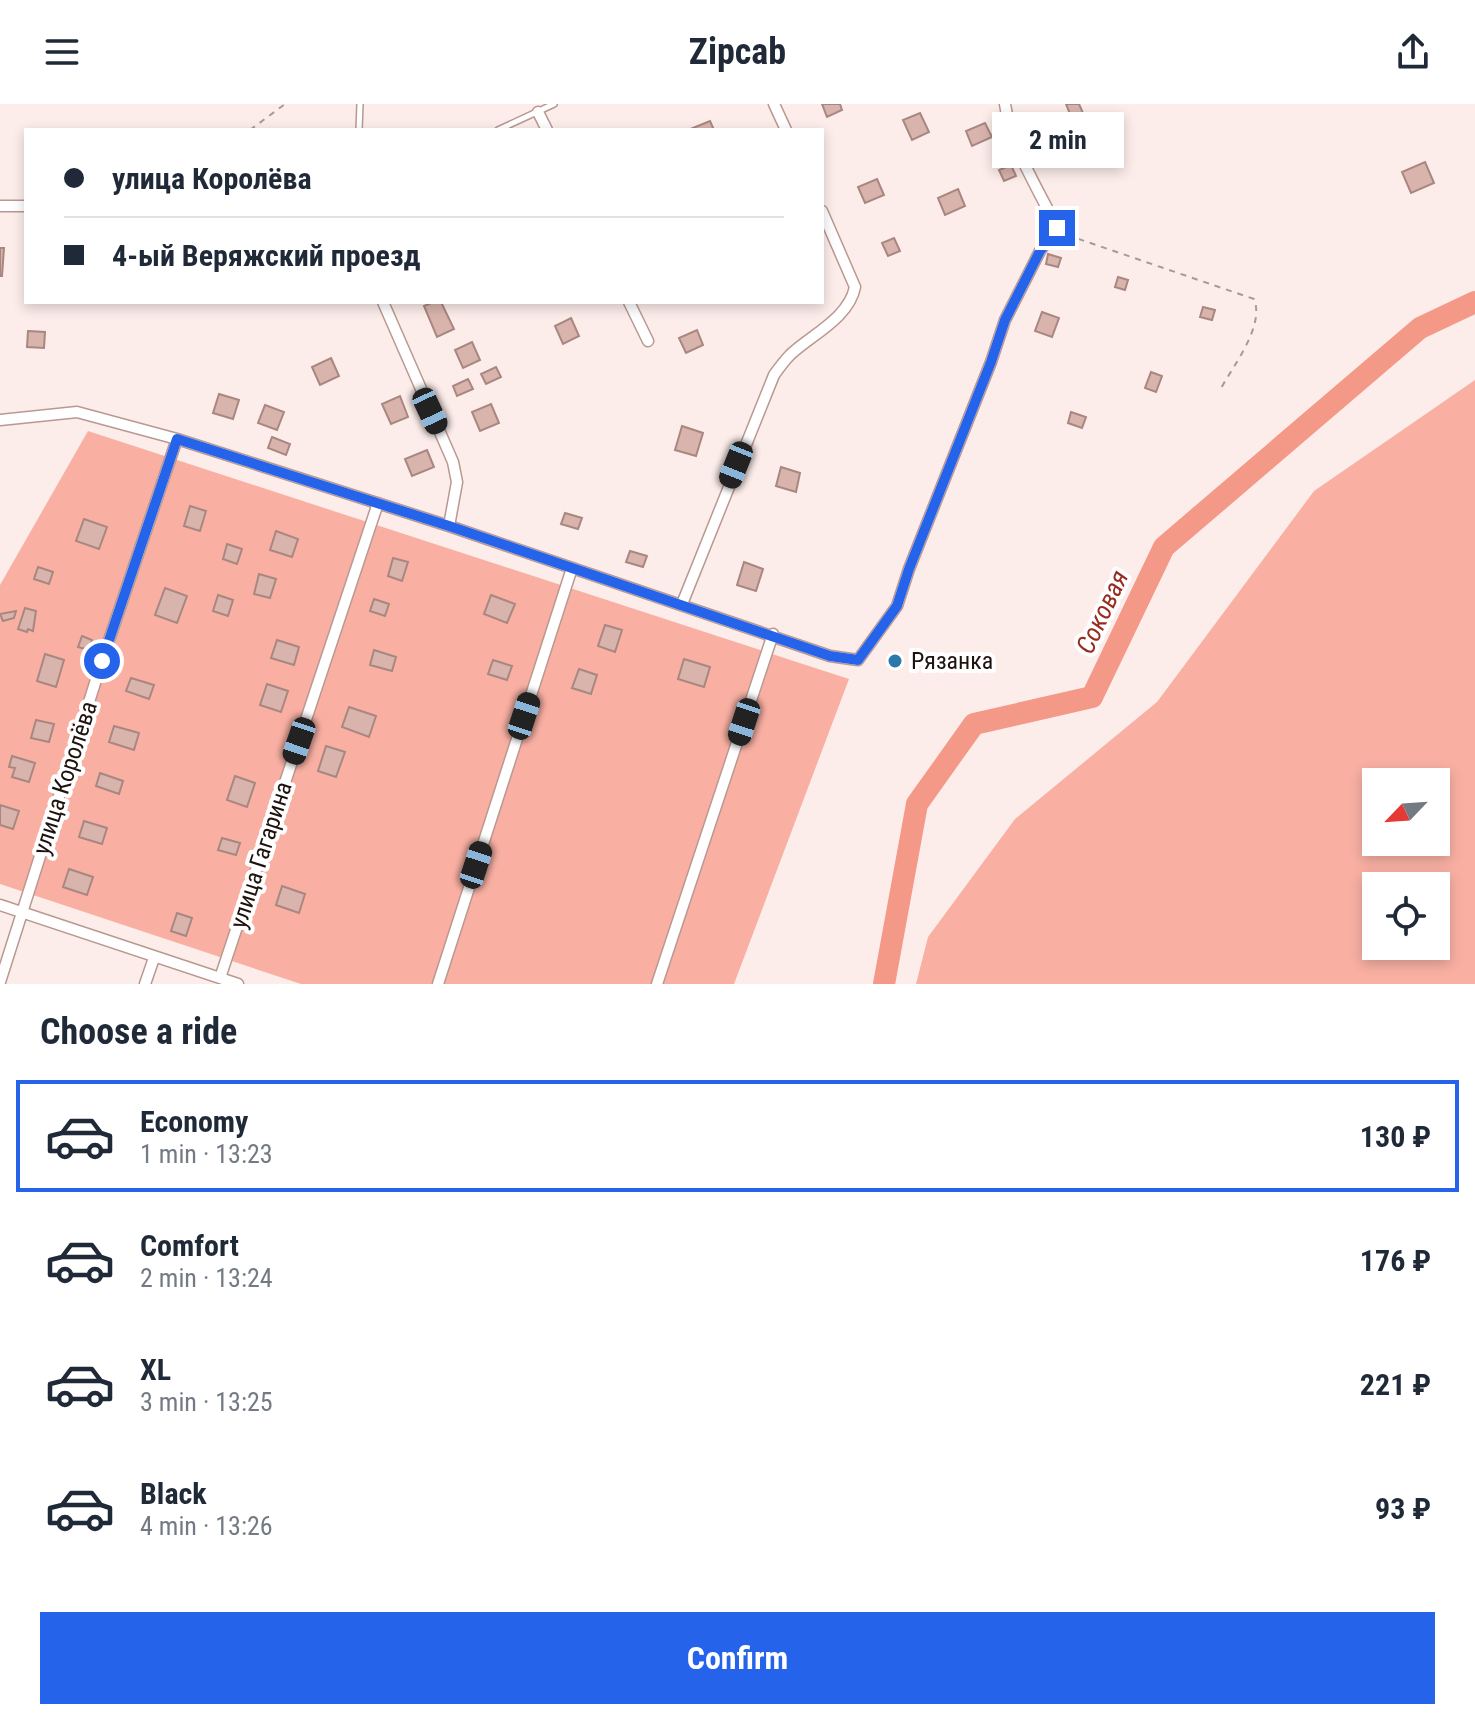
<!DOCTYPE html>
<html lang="en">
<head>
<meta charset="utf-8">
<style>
	:root { --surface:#fff; --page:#f6f6f7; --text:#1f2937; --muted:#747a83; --line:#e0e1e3; --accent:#2563eb }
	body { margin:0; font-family:"Roboto Condensed",sans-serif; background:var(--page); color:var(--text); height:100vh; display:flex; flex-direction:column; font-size:30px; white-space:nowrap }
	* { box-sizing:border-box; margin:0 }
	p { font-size:26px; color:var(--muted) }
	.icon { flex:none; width:44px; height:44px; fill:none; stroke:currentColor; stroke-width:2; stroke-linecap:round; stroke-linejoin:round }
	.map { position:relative; height:880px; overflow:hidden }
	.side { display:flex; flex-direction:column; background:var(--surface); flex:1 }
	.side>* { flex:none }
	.banner { position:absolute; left:24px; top:24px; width:800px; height:176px; border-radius:0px; box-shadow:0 4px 12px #0003; display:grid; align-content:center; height:176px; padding:0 40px; background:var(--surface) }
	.needle { width:52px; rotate:245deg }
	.fabs { position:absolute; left:1362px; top:664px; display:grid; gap:16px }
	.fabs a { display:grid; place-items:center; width:88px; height:88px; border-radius:0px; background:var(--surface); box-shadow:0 4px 12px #0003; font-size:40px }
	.end { position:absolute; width:36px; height:36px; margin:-18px; border:10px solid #2563eb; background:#fff; box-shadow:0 0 0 4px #fff }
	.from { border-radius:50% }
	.bubble { position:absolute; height:56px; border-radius:0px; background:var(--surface); box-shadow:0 4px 12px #0003; font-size:26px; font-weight:700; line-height:56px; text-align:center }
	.car { position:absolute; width:24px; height:48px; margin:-24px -12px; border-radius:10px; box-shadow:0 0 6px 2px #0007; background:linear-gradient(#222 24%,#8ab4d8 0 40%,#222 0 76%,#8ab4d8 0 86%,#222 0) }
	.banner b { display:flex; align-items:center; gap:28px; height:76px; font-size:30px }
	.banner b+b { border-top:2px solid var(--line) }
	.banner i { width:20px; height:20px; background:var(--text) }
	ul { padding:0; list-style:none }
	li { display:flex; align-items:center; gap:24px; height:112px; margin:0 16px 12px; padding:0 24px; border:4px solid transparent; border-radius:0px }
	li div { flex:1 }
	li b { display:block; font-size:30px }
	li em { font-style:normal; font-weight:700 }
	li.active { border-color:var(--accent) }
	li>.icon { width:72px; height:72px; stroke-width:1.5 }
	h2 { padding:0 40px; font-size:36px; line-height:96px }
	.action { display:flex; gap:16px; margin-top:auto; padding:16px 40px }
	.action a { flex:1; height:92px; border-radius:0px; background:var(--accent); color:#fff; font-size:32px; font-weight:700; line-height:92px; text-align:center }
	header { display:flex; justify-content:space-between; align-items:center; height:104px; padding:0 40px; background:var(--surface); font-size:36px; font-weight:700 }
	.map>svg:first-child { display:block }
	.green { fill:#f9b0a3; fill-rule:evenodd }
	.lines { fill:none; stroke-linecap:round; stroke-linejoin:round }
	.river { stroke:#f49888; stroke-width:22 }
	.building { fill:#d8b4ad; stroke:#a98781; stroke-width:2 }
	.service-casing { stroke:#ba9891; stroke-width:8 }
	.minor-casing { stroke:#ba9891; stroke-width:13 }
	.path { stroke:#a79996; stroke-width:2; stroke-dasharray:6 6; stroke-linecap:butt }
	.service { stroke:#fff; stroke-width:5 }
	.minor { stroke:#fff; stroke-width:10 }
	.route { stroke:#2563eb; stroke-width:10 }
	.poi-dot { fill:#2b78aa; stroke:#fff; stroke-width:3 }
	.labels { text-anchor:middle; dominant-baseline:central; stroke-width:8; stroke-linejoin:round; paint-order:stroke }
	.poi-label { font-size:24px; fill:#1e120f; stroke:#fff; text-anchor:start }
	.street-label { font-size:24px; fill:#1e120f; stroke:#fff }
	.water-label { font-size:26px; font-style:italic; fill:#972c1e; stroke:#fff }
</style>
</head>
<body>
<header><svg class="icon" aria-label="menu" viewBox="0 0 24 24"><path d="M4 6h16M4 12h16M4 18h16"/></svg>Zipcab<svg class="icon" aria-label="share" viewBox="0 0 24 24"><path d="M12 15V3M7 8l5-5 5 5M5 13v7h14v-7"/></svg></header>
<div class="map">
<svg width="1475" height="880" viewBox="0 0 1475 880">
	<rect width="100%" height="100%" fill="#fcedea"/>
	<!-- green -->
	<path class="green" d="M1475,276V880H916L928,833L1015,715L1157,598L1314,387ZM1376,678H1436V738H1376ZM1376,782H1436V842H1376Z
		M88,327L849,575L734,880H301L0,780V481Z"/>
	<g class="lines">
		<!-- river -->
		<path class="river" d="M884,880L917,700L974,620L1092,593L1164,443L1420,224L1475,198"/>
	</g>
	<!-- building -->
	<path class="building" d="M822,0H840L842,6L827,13Z
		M1066,0H1079L1083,9L1072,15Z
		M920,9L929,28L912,36L903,16Z
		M710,17L714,26H688Z
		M985,19L992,33L972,42L966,27Z
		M1425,58L1434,79L1411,89L1402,68Z
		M1011,61L1016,72L1004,77L999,66Z
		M877,75L884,91L865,99L858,83Z
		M958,85L965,102L945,111L938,94Z
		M894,134L900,147L888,152L882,139Z
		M0,144H4L2,172H0Z
		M1048,150L1061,154L1058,163L1046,160Z
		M1118,173L1128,176L1125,186L1115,183Z
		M433,198H441L454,225L437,233L424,202Z
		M1203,203L1215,206L1212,216L1200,213Z
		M1042,208L1059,214L1052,233L1035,227Z
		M571,214L579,232L563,240L555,222Z
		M697,226L703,241L686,249L679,234Z
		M28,227L45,228L44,244L27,243Z
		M472,238L480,256L463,264L455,246Z
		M331,254L339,272L320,281L312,263Z
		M496,263L501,273L486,280L481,270Z
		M1151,268L1162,272L1156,288L1145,284Z
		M468,275L473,285L457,292L453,282Z
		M219,290L239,296L233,315L213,309Z
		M400,292L408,313L391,320L382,300Z
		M491,300L499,319L480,327L472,308Z
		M265,301L284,308L277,326L258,319Z
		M1071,308L1086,313L1082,324L1068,319Z
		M682,322L703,329L696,352L675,346Z
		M272,333L290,340L286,351L268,344Z
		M427,346L434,363L412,372L405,355Z
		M781,363L800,369L796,388L776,382Z
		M190,402L206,407L200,427L184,422Z
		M565,409L582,414L578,425L561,420Z
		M84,415L107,423L99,445L76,437Z
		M276,427L298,435L292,453L270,446Z
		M227,440L242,445L237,460L223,455Z
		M630,447L647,452L643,463L626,458Z
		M393,454L408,458L402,477L388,472Z
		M744,458L763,465L756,487L737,481Z
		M38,463L53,468L49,480L34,475Z
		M259,470L276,475L270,494L254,490Z
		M165,484L187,492L177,519L155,511Z
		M218,491L233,496L228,512L213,507Z
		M491,491L515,500L507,519L484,510Z
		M374,495L389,500L385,512L370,507Z
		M25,504L36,507L33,527L28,525L27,528L18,525Z
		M16,507L14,514L3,517L0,510Z
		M605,521L622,526L615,548L598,542Z
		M82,532L92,536L89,546L78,543Z
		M277,536L299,543L294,561L271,554Z
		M374,546L396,553L392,567L370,561Z
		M45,550L64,556L56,583L37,577Z
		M684,555L710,563L704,583L678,575Z
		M493,556L512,562L507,576L488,570Z
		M579,565L597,571L591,590L572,584Z
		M131,574L154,581L149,595L126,587Z
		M267,580L288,587L281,608L260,601Z
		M349,603L376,612L369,633L342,623Z
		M36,616L54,620L49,638L31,634Z
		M114,622L139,629L134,646L109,638Z
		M326,642L345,648L336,673L318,667Z
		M12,652L35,659L29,678L12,673L15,664L9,663Z
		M100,669L123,677L119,690L96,682Z
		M235,672L255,679L247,703L227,696Z
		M0,701L19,707L13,725L0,721Z
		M84,717L107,724L102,740L79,733Z
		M222,734L240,739L236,751L218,746Z
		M69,765L93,773L87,791L63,783Z
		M282,782L305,790L299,809L276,801Z
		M177,809L192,814L186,832L171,827Z"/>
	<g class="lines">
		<!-- service casing -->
		<g class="service-casing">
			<path id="service" d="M359,26L360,0
				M498,26L554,0"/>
		</g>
		<!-- minor casing -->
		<g class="minor-casing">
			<path id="minor" d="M774,0L786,26
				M538,8L547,26
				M0,102H26
				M383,198L453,358L457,378L449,422
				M629,198L648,237
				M0,316L77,308L177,335L449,422L830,552L858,556L897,502L909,465L991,258L1005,216L1040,147L1057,124C1038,84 1011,44 1005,0
				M682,500L774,271C779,264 784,257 790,251C811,231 849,214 855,183L822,107
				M0,801L238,880
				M220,874L378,399
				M0,878L102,557L177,335
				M145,880L154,854
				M438,880L572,464
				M657,880L773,530"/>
		</g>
		<!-- path -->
		<path class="path" d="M250,26L285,0
			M1067,131L1254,195C1265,222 1233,262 1220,286"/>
		<!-- service -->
		<use href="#service" class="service"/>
		<!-- minor -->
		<use href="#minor" class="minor"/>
	</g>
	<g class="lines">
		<!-- route -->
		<path class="route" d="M102,557L177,335L449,422L830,552L858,556L897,502L909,465L991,258L1005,216L1040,147L1057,124"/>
	</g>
	<!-- markers -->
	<circle class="poi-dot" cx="895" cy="557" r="8"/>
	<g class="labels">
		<!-- poi labels -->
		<g class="poi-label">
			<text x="911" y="557">Рязанка</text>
		</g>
		<!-- street labels -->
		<g class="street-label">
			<text transform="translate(65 674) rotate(-72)">улица Королёва</text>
			<text transform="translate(261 751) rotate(-72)">улица Гагарина</text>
		</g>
		<!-- water labels -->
		<g class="water-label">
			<text transform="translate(1102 508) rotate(-65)">Соковая</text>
		</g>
	</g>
</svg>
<div class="fabs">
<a><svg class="needle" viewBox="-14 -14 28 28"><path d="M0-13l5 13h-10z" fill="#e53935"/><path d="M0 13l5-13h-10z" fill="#747a83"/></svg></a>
<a><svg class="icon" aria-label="locate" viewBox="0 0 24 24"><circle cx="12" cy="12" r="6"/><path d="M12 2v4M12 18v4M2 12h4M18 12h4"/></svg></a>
</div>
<i class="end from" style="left:102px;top:557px"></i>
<i class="end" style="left:1057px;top:124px"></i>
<div class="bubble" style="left:992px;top:8px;width:132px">2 min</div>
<i class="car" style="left:430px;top:307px;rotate:155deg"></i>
<i class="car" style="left:736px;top:361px;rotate:202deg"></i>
<i class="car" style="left:524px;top:612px;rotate:18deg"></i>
<i class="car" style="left:744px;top:618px;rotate:198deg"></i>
<i class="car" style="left:299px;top:637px;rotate:199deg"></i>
<i class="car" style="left:476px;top:761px;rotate:18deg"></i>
<div class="banner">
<b><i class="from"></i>улица Королёва</b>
<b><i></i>4-ый Веряжский проезд</b>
</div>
</div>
<section class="side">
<h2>Choose a ride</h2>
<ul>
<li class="active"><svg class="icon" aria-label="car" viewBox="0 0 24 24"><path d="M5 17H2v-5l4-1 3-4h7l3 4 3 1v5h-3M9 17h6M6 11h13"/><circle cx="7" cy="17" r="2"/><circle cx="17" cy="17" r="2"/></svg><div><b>Economy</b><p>1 min · 13:23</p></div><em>130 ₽</em></li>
<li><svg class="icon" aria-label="car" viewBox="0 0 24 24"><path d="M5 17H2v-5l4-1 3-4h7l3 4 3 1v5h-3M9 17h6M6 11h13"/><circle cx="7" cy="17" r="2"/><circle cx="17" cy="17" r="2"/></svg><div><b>Comfort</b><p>2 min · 13:24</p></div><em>176 ₽</em></li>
<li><svg class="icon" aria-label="car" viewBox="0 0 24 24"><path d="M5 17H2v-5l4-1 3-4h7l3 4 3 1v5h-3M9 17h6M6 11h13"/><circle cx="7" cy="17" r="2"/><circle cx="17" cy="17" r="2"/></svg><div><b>XL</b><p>3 min · 13:25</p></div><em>221 ₽</em></li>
<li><svg class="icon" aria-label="car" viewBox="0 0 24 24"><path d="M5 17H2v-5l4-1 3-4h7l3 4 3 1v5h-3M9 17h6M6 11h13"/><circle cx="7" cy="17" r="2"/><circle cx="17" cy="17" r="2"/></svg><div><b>Black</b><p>4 min · 13:26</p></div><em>93 ₽</em></li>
</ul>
<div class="action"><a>Confirm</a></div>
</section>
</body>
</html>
